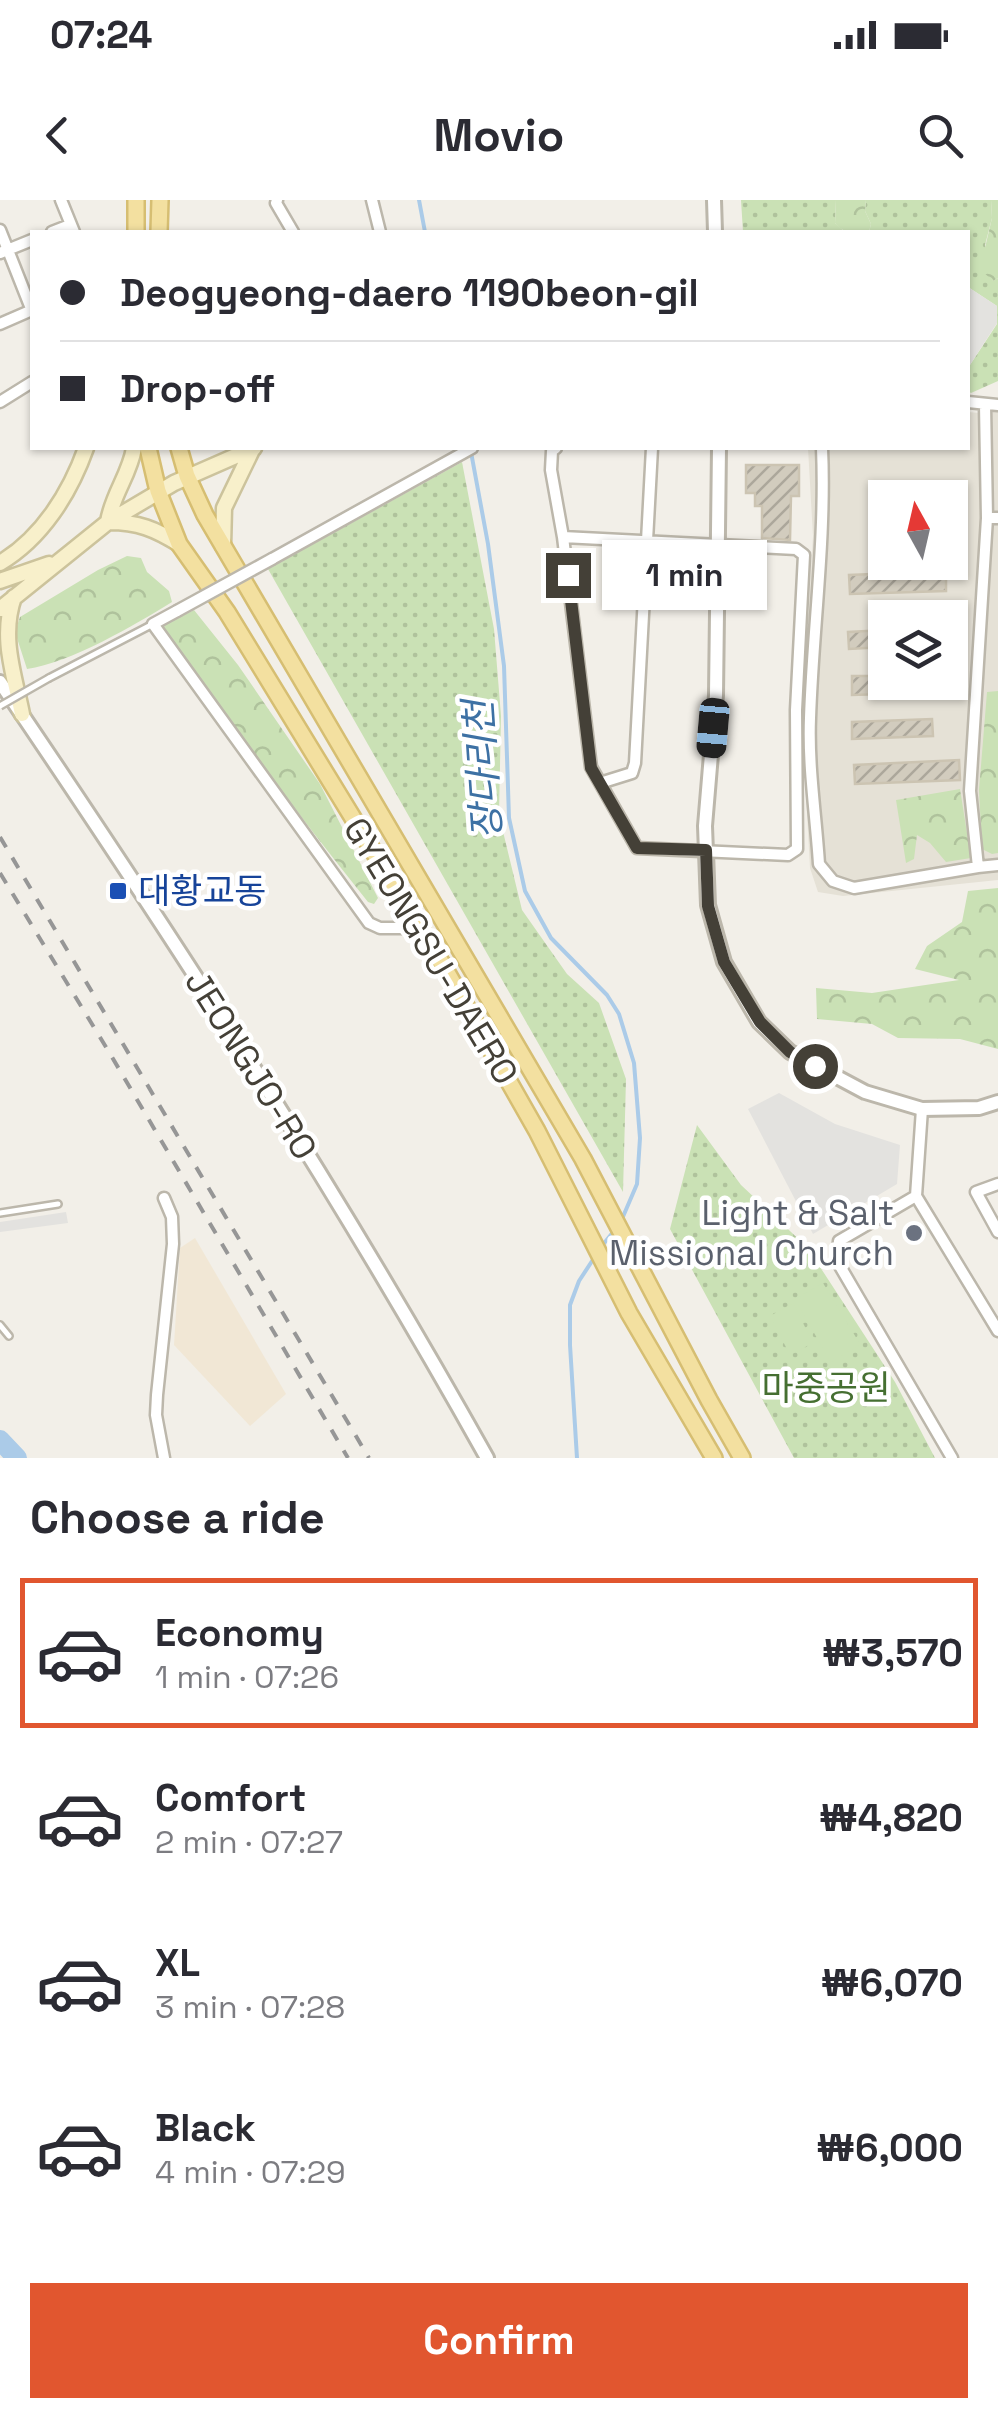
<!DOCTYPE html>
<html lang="en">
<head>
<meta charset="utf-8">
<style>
	:root { --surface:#fff; --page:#f2f2f3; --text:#2b2b33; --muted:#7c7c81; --line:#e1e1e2; --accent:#e1562f }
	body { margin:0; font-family:"Space Grotesk","Noto Sans KR",sans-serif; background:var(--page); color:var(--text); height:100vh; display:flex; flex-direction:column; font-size:38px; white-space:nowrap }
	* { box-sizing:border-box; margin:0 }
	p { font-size:32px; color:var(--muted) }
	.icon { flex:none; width:55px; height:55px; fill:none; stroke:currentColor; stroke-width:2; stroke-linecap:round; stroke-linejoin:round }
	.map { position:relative; height:1258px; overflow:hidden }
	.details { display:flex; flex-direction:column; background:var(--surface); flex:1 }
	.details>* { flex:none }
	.banner { position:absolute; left:30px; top:30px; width:940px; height:220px; border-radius:0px; box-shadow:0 2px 8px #0004; display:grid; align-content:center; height:220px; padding:0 30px; background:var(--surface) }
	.needle { width:65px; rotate:352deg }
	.fabs { position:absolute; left:868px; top:280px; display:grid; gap:20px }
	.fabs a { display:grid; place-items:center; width:100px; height:100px; border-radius:0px; background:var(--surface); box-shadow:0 2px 8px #0004; font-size:50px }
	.end { position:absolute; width:45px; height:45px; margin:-22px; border:12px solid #444037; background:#fff; box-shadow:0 0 0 5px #fff }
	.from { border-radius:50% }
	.bubble { position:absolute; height:70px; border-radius:0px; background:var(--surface); box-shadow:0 2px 8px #0004; font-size:32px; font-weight:800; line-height:70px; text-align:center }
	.car { position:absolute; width:30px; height:60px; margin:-30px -15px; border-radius:12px; box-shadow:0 0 8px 2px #0007; background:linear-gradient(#222 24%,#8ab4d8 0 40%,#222 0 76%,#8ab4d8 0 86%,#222 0) }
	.banner b { display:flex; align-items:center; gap:35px; height:95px; font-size:38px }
	.banner b+b { border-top:2px solid var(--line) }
	.banner i { width:25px; height:25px; background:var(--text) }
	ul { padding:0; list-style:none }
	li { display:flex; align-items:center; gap:30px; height:150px; margin:0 20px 15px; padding:0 10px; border:5px solid transparent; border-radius:0px }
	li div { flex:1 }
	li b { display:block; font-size:38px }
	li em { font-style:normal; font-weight:800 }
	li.on { border-color:var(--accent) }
	li>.icon { width:90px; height:90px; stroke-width:1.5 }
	h2 { padding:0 30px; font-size:45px; line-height:120px }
	.cta { display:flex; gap:20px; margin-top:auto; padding:20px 30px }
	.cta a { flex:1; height:115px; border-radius:0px; background:var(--accent); color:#fff; font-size:40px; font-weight:800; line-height:115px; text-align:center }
	.status { display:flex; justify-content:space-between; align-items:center; height:70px; padding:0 50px; background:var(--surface); direction:ltr }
	.status svg { height:28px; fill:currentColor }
	header { display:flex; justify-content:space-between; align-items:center; height:130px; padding:0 30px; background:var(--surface); font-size:45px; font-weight:800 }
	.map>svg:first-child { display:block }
	.residential { fill:#e5e1d6; fill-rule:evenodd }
	.commercial { fill:#f1e7d5 }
	.green { fill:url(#green-dots) }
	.forest { fill:url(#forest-crowns) }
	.pitch { fill:#cae1b5 }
	.parking { fill:#e3e2df }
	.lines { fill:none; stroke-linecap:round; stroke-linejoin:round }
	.stream { stroke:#abcbe8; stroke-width:4 }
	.river { stroke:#abcbe8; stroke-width:20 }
	.building { fill:url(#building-hatch); stroke:#ccc4b2; stroke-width:2.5 }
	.service-casing { stroke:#bcb7ab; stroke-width:10 }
	.minor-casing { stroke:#bcb7ab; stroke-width:15 }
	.tertiary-casing { stroke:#bcb7ab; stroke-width:18 }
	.secondary-casing { stroke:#ccc39c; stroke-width:19 }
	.primary-casing { stroke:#d6be72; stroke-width:20 }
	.service { stroke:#fff; stroke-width:5 }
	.minor { stroke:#fff; stroke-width:10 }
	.tertiary { stroke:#fff; stroke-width:12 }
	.secondary { stroke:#f8f0cb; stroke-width:14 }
	.primary { stroke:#f3e0a0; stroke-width:15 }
	.rail { stroke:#969696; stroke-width:4; stroke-dasharray:12 12; stroke-linecap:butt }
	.service-bridge-casing { stroke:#bcb7ab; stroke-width:10; stroke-linecap:butt }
	.minor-bridge-casing { stroke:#bcb7ab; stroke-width:15; stroke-linecap:butt }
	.service-bridge { stroke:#fff; stroke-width:5 }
	.minor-bridge { stroke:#fff; stroke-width:10 }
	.route { stroke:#444037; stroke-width:12 }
	.transit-dot { fill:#1a4fb4; stroke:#fff; stroke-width:4 }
	.worship-dot { fill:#6b7280; stroke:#fff; stroke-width:4 }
	.labels { text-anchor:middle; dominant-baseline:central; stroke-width:9; stroke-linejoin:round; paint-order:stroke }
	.transit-label { font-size:35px; fill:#164399; stroke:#fff; text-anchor:start }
	.street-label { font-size:35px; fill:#444037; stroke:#fff }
	.worship-label { font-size:35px; fill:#5b616d; stroke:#fff; text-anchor:end }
	.park-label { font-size:35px; fill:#456f31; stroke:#fff }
	.water-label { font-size:38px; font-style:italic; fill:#3d71a4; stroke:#fff }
</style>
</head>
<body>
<div class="status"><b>07:24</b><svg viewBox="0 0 49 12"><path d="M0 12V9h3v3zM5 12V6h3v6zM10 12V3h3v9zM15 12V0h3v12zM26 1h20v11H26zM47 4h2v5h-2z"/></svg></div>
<header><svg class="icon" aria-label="back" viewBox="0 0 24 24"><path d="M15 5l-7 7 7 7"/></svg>Movio<svg class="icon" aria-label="search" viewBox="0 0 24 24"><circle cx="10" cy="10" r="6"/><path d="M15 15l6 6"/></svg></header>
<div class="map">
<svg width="998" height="1258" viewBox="0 0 998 1258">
	<defs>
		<pattern id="green-dots" width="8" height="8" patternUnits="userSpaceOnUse" patternTransform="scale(2.5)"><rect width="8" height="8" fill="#cae1b5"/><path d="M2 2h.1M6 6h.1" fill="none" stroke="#afc29c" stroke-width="1.8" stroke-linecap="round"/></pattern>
		<pattern id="forest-crowns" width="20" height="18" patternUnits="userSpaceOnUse" patternTransform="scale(2.5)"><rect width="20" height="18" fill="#cae1b5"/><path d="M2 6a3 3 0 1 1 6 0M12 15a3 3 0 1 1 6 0" fill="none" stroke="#afc29c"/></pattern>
		<pattern id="building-hatch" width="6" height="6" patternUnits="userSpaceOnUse" patternTransform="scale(2.5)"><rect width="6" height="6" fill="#d2ccbe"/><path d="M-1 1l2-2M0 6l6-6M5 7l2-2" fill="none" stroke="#aca79b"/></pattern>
	</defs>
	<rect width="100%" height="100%" fill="#f2efe8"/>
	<!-- residential -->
	<path class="residential" d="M998,207V680L843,696L818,692L810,668L802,524L813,336L808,248H968V212L991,214ZM885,298H950V362H885ZM885,418H950V482H885Z"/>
	<!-- commercial -->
	<path class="commercial" d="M195,1038L286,1194L250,1226L174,1145L180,1048Z"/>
	<!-- green -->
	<path class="green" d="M741,0H836L835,23L845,32H743Z
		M866,0H991L992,18L985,45L993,81L998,78V181L971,193L968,191V168L997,124V106L968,87V32H869L871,24L865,11Z
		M462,262L494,429L501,516L499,615L522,710L567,774L599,803L626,879L623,992L268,369Z
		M697,925L741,985L807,1047L895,1182L935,1258H794L670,1029Z"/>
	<!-- forest -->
	<path class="forest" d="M836,0H866L865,11L871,24L869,32C854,33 845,35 835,23Z
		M991,0H998V78L993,81L980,69L992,18Z
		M127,356L141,358L147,372L169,391L172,402C135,425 70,463 27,469L15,432L20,417L98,370Z
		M194,410L238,465L320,584L378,698L374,704L368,702C296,612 227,520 162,426Z
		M998,491V653L992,654L982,649L979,590L987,492Z
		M960,589L971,658L946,662L930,643L917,635L914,659L906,663L896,600Z
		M998,688V849L960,839L898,838L872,824L817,819L816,788L872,793L959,780L915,769L927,746L962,722L968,691Z"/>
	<!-- pitch -->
	<path class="pitch" d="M823,1083L860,1144L831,1163L795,1099Z
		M793,1103L813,1143L790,1155L770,1116Z"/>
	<!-- parking -->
	<path class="parking" d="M968,87L997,106V123L968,168Z
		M779,893L835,924L900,945L897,984L813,1034L748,909Z
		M66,1012L68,1023L0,1032V1022Z"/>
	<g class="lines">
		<!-- stream -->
		<path class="stream" d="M419,0L425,32
			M471,252L488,344L504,466L509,618L525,691L551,738L607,795L619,814L634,863L640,938L637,984L622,1019
			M601,1047L614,1031
			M577,1258L570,1145V1105L579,1081L596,1055"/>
		<!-- river -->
		<path class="river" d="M0,1240L17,1258"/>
	</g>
	<!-- building -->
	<path class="building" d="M746,265H799V296H791L790,340L762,338V306H755V293H746Z
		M946,371V391L850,394L849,375Z
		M885,430V447L849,449L848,432Z
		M852,476H885V482H952V492L852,495Z
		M932,519L933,536L852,539V522Z
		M959,560L960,580L855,584L854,565Z"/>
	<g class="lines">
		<!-- service casing -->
		<g class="service-casing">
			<path id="service" d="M49,478L153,424
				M0,1013L58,1004
				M0,1125L9,1136"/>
		</g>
		<!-- minor casing -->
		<g class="minor-casing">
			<path id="minor" d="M61,0L74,32
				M277,0L276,3L293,32
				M372,0L380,32
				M0,30L32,111
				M52,32L70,25
				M0,53L32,40
				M0,124L32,110
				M0,202L32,182
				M968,202L998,205
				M985,205L987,318
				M556,248L552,251L551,270L563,337L591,567L637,648L788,655L797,649L796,510L804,355L796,349L563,337
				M822,248C826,338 813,427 810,518C808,566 816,616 819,664L833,681L854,688L978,667
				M998,318H987L970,591L978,667L998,665
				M272,359L472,248
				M177,411L153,424L369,723L380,728H420
				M600,583L632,573L635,563L652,248
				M922,909L916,996L998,1131
				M998,984L976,992L998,1032
				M916,996L839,1041L837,1061L952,1258
				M164,998L172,1017L173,1044L157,1195L156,1215L164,1258"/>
		</g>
		<!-- tertiary casing -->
		<g class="tertiary-casing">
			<path id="tertiary" d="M714,0L715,32
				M719,248L716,495L705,626L708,705L724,762L759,822L790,852L865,892L922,909L979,908L998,902
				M0,482C171,734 338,991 487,1258"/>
		</g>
		<!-- secondary casing -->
		<g class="secondary-casing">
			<path id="secondary" d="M108,322C112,295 130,274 134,248
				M109,322C138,322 155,329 179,344
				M223,346L224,308L253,248
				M0,363C42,338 70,293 86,248
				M0,381L49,364
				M14,397C0,437 14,474 22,514
				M0,409L108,322L174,283L254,248"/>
		</g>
		<!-- primary casing -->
		<g class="primary-casing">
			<path id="primary" d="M136,32V0
				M159,32L160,0
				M148,248L158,291L179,344L227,412L441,762L537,931L629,1113L714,1258
				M179,248L187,276L205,315L583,959L709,1200L742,1258"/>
		</g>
		<!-- service -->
		<use href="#service" class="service"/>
		<!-- minor -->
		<use href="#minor" class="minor"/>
		<!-- tertiary -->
		<use href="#tertiary" class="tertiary"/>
		<!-- secondary -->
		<use href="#secondary" class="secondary"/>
		<!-- primary -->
		<use href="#primary" class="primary"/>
		<!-- rail -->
		<path class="rail" d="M0,637L369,1258
			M0,673L109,852L348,1258"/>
		<!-- service-bridge casing -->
		<g class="service-bridge-casing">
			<path id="service-bridge" d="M0,506L49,478"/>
		</g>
		<!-- minor-bridge casing -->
		<g class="minor-bridge-casing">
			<path id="minor-bridge" d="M177,411L272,359"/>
		</g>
		<!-- service-bridge -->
		<use href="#service-bridge" class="service-bridge"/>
		<!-- minor-bridge -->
		<use href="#minor-bridge" class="minor-bridge"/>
	</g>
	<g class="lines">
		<!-- route -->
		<path class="route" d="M568,375L591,568L637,648L706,650L708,706L724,762L760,822L790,852L815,866"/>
	</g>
	<!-- markers -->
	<rect class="transit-dot" x="108" y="681" width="20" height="20" rx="5"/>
	<circle class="worship-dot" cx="914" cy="1033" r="10"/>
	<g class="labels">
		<!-- transit labels -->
		<g class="transit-label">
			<text x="138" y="691">대황교동</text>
		</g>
		<!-- street labels -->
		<g class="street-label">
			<text transform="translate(431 751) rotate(59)">GYEONGSU-DAERO</text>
			<text transform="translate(251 865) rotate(58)">JEONGJO-RO</text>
		</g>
		<!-- worship labels -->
		<g class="worship-label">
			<text x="894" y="1013">Light &amp; Salt<tspan x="894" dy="40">Missional Church</tspan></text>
		</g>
		<!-- park labels -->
		<g class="park-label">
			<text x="826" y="1188">마중공원</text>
		</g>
		<!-- water labels -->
		<g class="water-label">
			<text transform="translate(483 570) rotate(-94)">장다리천</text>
		</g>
	</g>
</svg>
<div class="fabs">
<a><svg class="needle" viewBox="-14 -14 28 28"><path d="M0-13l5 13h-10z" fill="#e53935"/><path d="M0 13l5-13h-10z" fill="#7c7c81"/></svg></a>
<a><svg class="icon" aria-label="layers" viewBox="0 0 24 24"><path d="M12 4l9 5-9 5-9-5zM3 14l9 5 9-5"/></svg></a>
</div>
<i class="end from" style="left:815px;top:866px"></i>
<i class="end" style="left:568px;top:375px"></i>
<div class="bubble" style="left:602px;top:340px;width:165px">1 min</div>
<i class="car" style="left:713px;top:528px;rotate:185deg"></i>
<div class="banner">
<b><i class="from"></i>Deogyeong-daero 1190beon-gil</b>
<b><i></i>Drop-off</b>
</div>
</div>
<section class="details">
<h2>Choose a ride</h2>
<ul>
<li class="on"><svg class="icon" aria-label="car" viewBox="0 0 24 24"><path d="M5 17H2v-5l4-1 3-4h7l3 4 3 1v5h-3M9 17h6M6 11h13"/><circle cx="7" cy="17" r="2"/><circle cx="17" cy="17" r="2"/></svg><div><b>Economy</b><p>1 min · 07:26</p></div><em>₩3,570</em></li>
<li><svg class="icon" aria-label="car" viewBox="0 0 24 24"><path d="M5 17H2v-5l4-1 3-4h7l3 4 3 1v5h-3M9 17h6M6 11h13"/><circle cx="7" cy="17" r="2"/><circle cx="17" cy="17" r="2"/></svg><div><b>Comfort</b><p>2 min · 07:27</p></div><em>₩4,820</em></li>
<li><svg class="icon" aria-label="car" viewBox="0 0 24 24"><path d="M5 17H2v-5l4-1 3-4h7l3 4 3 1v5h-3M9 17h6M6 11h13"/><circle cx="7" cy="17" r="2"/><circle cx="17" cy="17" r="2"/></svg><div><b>XL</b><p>3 min · 07:28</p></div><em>₩6,070</em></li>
<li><svg class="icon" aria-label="car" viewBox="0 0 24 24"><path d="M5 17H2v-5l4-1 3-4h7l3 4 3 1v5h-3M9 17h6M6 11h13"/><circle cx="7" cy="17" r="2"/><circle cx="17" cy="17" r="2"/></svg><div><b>Black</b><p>4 min · 07:29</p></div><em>₩6,000</em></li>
</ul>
<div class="cta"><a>Confirm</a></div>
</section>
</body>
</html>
